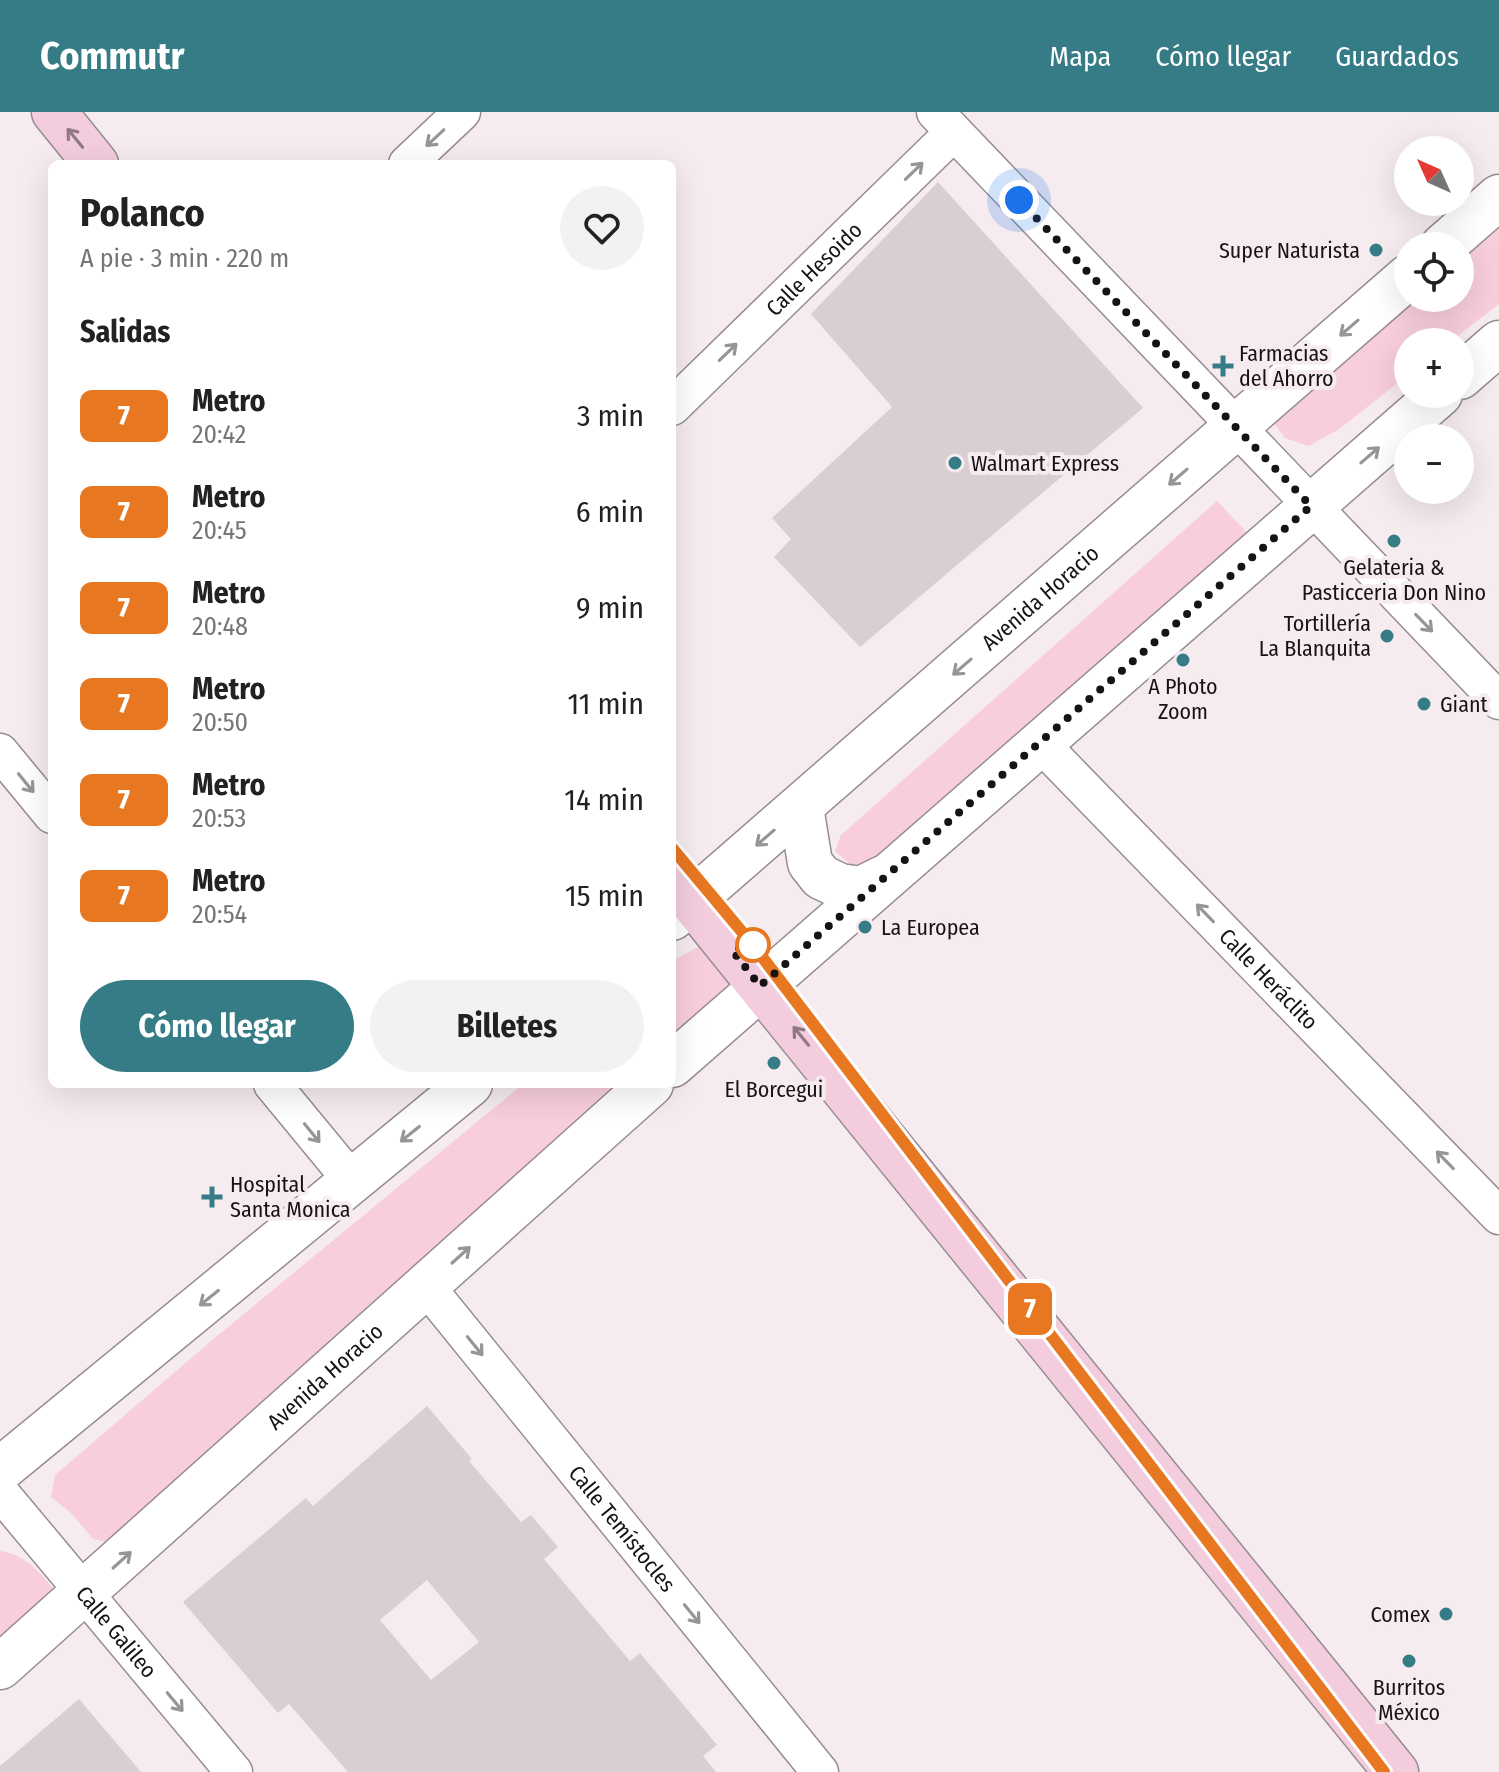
<!DOCTYPE html>
<html lang="es">
<meta charset="utf-8">
<style>
:root{--surface:#fff;--page:#f2f2f2;--text:#222;--muted:#767676;--accent:#357c86}
body{margin:0;font-family:"Fira Sans Condensed",sans-serif;background:var(--page);color:var(--text);height:100vh;display:flex;flex-direction:column;font-size:30px;white-space:nowrap}
*{box-sizing:border-box;margin:0}
p{font-size:26px;color:var(--muted)}
.icon{flex:none;width:44px;height:44px;fill:none;stroke:currentColor;stroke-width:2;stroke-linecap:round;stroke-linejoin:round}
.map{position:relative;flex:1;overflow:hidden}
.side{position:absolute;left:48px;top:48px;width:628px;height:928px;display:flex;flex-direction:column;background:var(--surface);border-radius:12px;box-shadow:0 8px 32px #0002}
.side>*{flex:none}
.badge{padding:0 16px;border-radius:12px;font-size:28px;line-height:52px}
.needle{width:52px;rotate:315deg}
.controls{position:absolute;left:1394px;top:24px;display:grid;gap:16px}
.controls a{display:grid;place-items:center;width:80px;height:80px;border-radius:50%;background:var(--surface);box-shadow:0 8px 32px #0002;font-size:40px}
.you{position:absolute;width:40px;height:40px;margin:-20px;border:6px solid #fff;border-radius:50%;background:#1a73e8;box-shadow:0 0 0 12px #1a73e833}
.map>.badge{position:absolute;translate:-50% -50%;box-shadow:0 0 0 4px #fff}
h2{padding:0 32px;font-size:30px;line-height:72px}
.round{display:grid;place-items:center;flex:none;width:84px;height:84px;border-radius:42px;background:var(--page)}
.summary{display:flex;align-items:center;justify-content:space-between;height:136px;padding:0 32px}
h1{font-size:38px;font-weight:700;line-height:60px}
.cta{display:flex;gap:16px;margin-top:auto;padding:16px 32px}
.cta a{flex:1;height:92px;border-radius:48px;background:var(--accent);color:#fff;font-size:32px;font-weight:700;line-height:92px;text-align:center}
.cta a+a{background:var(--page);color:var(--text)}
ul{padding:0;list-style:none}
li{display:flex;align-items:center;gap:24px;height:96px;padding:0 32px}
li div{flex:1}
li b{display:block;font-size:30px}
li em{font-style:normal}
li .badge{min-width:88px;font-weight:700;text-align:center}
header{display:flex;align-items:center;gap:48px;box-sizing:border-box;height:112px;padding:0 40px;background:var(--accent);color:#fff}
header strong{font-size:38px}
nav{display:flex;gap:44px;margin-inline-start:auto;font-size:28px}
.map>svg:first-child{display:block}
</style>
<header>
<strong>Commutr</strong>
<nav><a>Mapa</a><a>Cómo llegar</a><a>Guardados</a></nav>
</header>
<div class="map">
<svg width="1499" height="1660" viewBox="0 0 1499 1660">
<rect width="100%" height="100%" fill="#f6ecef"/>
<path fill="#f8cedd" d="M1499,94V192L1450,230H1408V263L1338,318L1308,334L1285,326L1273,310L1408,186H1460V134Z
M1217,389L1256,430L897,733L864,751L852,754L835,739L841,723Z
M709,829L747,870L672,948V849Z
M523,972H645L115,1432L93,1427L72,1402L51,1385L55,1363L217,1224Z
M0,1439C29,1443 44,1465 61,1487L0,1557Z"/>
<path fill="#d9ced2" fill-rule="evenodd" d="M938,70L1143,296L860,535L774,445L791,427L772,406L892,295L811,202Z
M427,1294L472,1347L469,1349L521,1410L531,1403L558,1435L544,1447L630,1549L640,1541L717,1633L703,1644L716,1660H348L289,1592L278,1601L183,1490L306,1386L313,1394ZM427,1468L479,1530L431,1568L380,1508Z
M79,1587L141,1660H0V1654Z"/>
<g fill="none" stroke-linecap="round" stroke-linejoin="round">
<defs>
<g id="minor">
<path d="M935,0L1499,589"/>
<path d="M407,52L462,0"/>
<path id="s1" d="M672,295L954,20"/>
<path id="s2" d="M1039,630L1499,1104"/>
<path d="M0,640L52,703"/>
<path d="M272,972L352,1069"/>
<path id="s3" d="M426,1174L820,1660"/>
<path id="s4" d="M0,1380L234,1660"/>
</g>
<g id="tertiary">
<path d="M1443,134L1499,85"/>
<path d="M1460,265L1499,231"/>
<path d="M801,695L810,751L821,765L840,774L861,777L883,766"/>
<path id="s5" d="M672,806L1408,165"/>
<path d="M672,953L1440,282"/>
<path d="M0,1358L470,972"/>
<path id="s6" d="M0,1555L651,972"/>
</g>
<path id="secondary" d="M54,0L96,52
M672,765L1396,1660"/>
</defs>
<use href="#minor" stroke="#978d91" stroke-width="39"/>
<use href="#tertiary" stroke="#978d91" stroke-width="47"/>
<use href="#secondary" stroke="#978d91" stroke-width="47"/>
<use href="#minor" stroke="#fff" stroke-width="36"/>
<use href="#tertiary" stroke="#fff" stroke-width="44"/>
<use href="#secondary" stroke="#f3cdde" stroke-width="44"/>
</g>
<defs><path id="oneway-shaft" d="M-6 0H5M1.5-3L5.5 0L1.5 3" fill="none" stroke-width="1.6" stroke-linecap="round" stroke-linejoin="round" transform="scale(2)"/></defs>
<g stroke="#907984">
<use href="#oneway-shaft" transform="translate(75 26) rotate(-129)"/>
<use href="#oneway-shaft" transform="translate(801 924) rotate(-129)"/>
</g>
<g stroke="#979596">
<use href="#oneway-shaft" transform="translate(435 26) rotate(137)"/>
<use href="#oneway-shaft" transform="translate(914 59) rotate(-44)"/>
<use href="#oneway-shaft" transform="translate(1349 216) rotate(139)"/>
<use href="#oneway-shaft" transform="translate(728 240) rotate(-44)"/>
<use href="#oneway-shaft" transform="translate(1370 343) rotate(-41)"/>
<use href="#oneway-shaft" transform="translate(1178 365) rotate(139)"/>
<use href="#oneway-shaft" transform="translate(1424 511) rotate(46)"/>
<use href="#oneway-shaft" transform="translate(962 555) rotate(139)"/>
<use href="#oneway-shaft" transform="translate(26 671) rotate(51)"/>
<use href="#oneway-shaft" transform="translate(765 726) rotate(139)"/>
<use href="#oneway-shaft" transform="translate(1205 801) rotate(-134)"/>
<use href="#oneway-shaft" transform="translate(312 1021) rotate(51)"/>
<use href="#oneway-shaft" transform="translate(410 1022) rotate(141)"/>
<use href="#oneway-shaft" transform="translate(1445 1048) rotate(-134)"/>
<use href="#oneway-shaft" transform="translate(461 1143) rotate(-42)"/>
<use href="#oneway-shaft" transform="translate(209 1186) rotate(141)"/>
<use href="#oneway-shaft" transform="translate(475 1234) rotate(51)"/>
<use href="#oneway-shaft" transform="translate(122 1448) rotate(-42)"/>
<use href="#oneway-shaft" transform="translate(692 1502) rotate(51)"/>
<use href="#oneway-shaft" transform="translate(175 1590) rotate(50)"/>
</g>
<g fill="none" stroke-linecap="round" stroke-linejoin="round">
<defs>
<path id="line" d="M672,736L753,833L1384,1660"/>
</defs>
<use href="#line" stroke="#fff" stroke-width="18"/>
<use href="#line" stroke="#e87722" stroke-width="12"/>
<path stroke="#171315" stroke-width="8" stroke-dasharray="0 14.4" d="M753,833L732,838L760,874L1311,394L1019,88"/>
</g>
<g fill="#357c86" stroke="#f6ecef" stroke-width="3">
<circle cx="1376" cy="138" r="8"/>
<path d="M1219 242h8v8h8v8h-8v8h-8v-8h-8v-8h8z"/>
<circle cx="955" cy="351" r="8"/>
<circle cx="1394" cy="429" r="8"/>
<circle cx="1387" cy="524" r="8"/>
<circle cx="1183" cy="548" r="8"/>
<circle cx="1424" cy="592" r="8"/>
<circle cx="865" cy="815" r="8"/>
<circle cx="774" cy="951" r="8"/>
<path d="M208 1073h8v8h8v8h-8v8h-8v-8h-8v-8h8z"/>
<circle cx="1446" cy="1502" r="8"/>
<circle cx="1409" cy="1549" r="8"/>
</g>
<circle fill="#fff" stroke="#e87722" stroke-width="4" cx="753" cy="833" r="16"/>
<g text-anchor="middle" stroke-width="8" stroke-linejoin="round" paint-order="stroke">
<g font-size="22" fill="#171315" stroke="#f6ecef" text-anchor="start">
<text x="1360" y="146" text-anchor="end">Super Naturista</text>
<text x="1239" y="249">Farmacias<tspan x="1239" dy="25">del Ahorro</tspan></text>
<text x="971" y="359">Walmart Express</text>
<text x="1394" y="463" text-anchor="middle">Gelateria &amp;<tspan x="1394" dy="25">Pasticceria Don Nino</tspan></text>
<text x="1371" y="519" text-anchor="end">Tortillería<tspan x="1371" dy="25">La Blanquita</tspan></text>
<text x="1183" y="582" text-anchor="middle">A Photo<tspan x="1183" dy="25">Zoom</tspan></text>
<text x="1440" y="600">Giant</text>
<text x="881" y="823">La Europea</text>
<text x="774" y="985" text-anchor="middle">El Borcegui</text>
<text x="230" y="1080">Hospital<tspan x="230" dy="25">Santa Monica</tspan></text>
<text x="1430" y="1510" text-anchor="end">Comex</text>
<text x="1409" y="1583" text-anchor="middle">Burritos<tspan x="1409" dy="25">México</tspan></text>
</g>
<g font-size="22" fill="#171315" stroke="#f6ecef">
<text dy="8" stroke="none"><textPath href="#s1" startOffset="198">Calle Hesoido</textPath></text>
<text dy="8" stroke="none"><textPath href="#s5" startOffset="488">Avenida Horacio</textPath></text>
<text dy="8" stroke="none"><textPath href="#s2" startOffset="330">Calle Heráclito</textPath></text>
<text dy="8" stroke="none"><textPath href="#s6" startOffset="436">Avenida Horacio</textPath></text>
<text dy="8" stroke="none"><textPath href="#s3" startOffset="312">Calle Temístocles</textPath></text>
<text dy="8" stroke="none"><textPath href="#s4" startOffset="182">Calle Galileo</textPath></text>
</g>
</g>
</svg>
<div class="controls">
<a><svg class="needle" viewBox="-14 -14 28 28"><path d="M0-13l5 13h-10z" fill="#e53935"/><path d="M0 13l5-13h-10z" fill="#767676"/></svg></a>
<a><svg class="icon" aria-label="locate" viewBox="0 0 24 24"><circle cx="12" cy="12" r="6"/><path d="M12 2v4M12 18v4M2 12h4M18 12h4"/></svg></a>
<a>+</a>
<a>−</a>
</div>
<div class="you" style="left:1019px;top:88px"></div>
<b class="badge" style="left:1030px;top:1197px;background:#e87722;color:#fff">7</b>
<section class="side">
<div class="summary"><div><h1>Polanco</h1><p>A pie · 3 min · 220 m</p></div><a class="round"><svg class="icon" aria-label="heart" viewBox="0 0 24 24"><path d="M12 20l-8-8c-3-5 5-10 8-4 3-6 11-1 8 4z"/></svg></a></div>
<h2>Salidas</h2>
<ul>
<li><span class="badge" style="background:#e87722;color:#fff">7</span><div><b>Metro</b><p>20:42</p></div><em>3 min</em></li>
<li><span class="badge" style="background:#e87722;color:#fff">7</span><div><b>Metro</b><p>20:45</p></div><em>6 min</em></li>
<li><span class="badge" style="background:#e87722;color:#fff">7</span><div><b>Metro</b><p>20:48</p></div><em>9 min</em></li>
<li><span class="badge" style="background:#e87722;color:#fff">7</span><div><b>Metro</b><p>20:50</p></div><em>11 min</em></li>
<li><span class="badge" style="background:#e87722;color:#fff">7</span><div><b>Metro</b><p>20:53</p></div><em>14 min</em></li>
<li><span class="badge" style="background:#e87722;color:#fff">7</span><div><b>Metro</b><p>20:54</p></div><em>15 min</em></li>
</ul>
<div class="cta"><a>Cómo llegar</a><a>Billetes</a></div>
</section>
</div>
